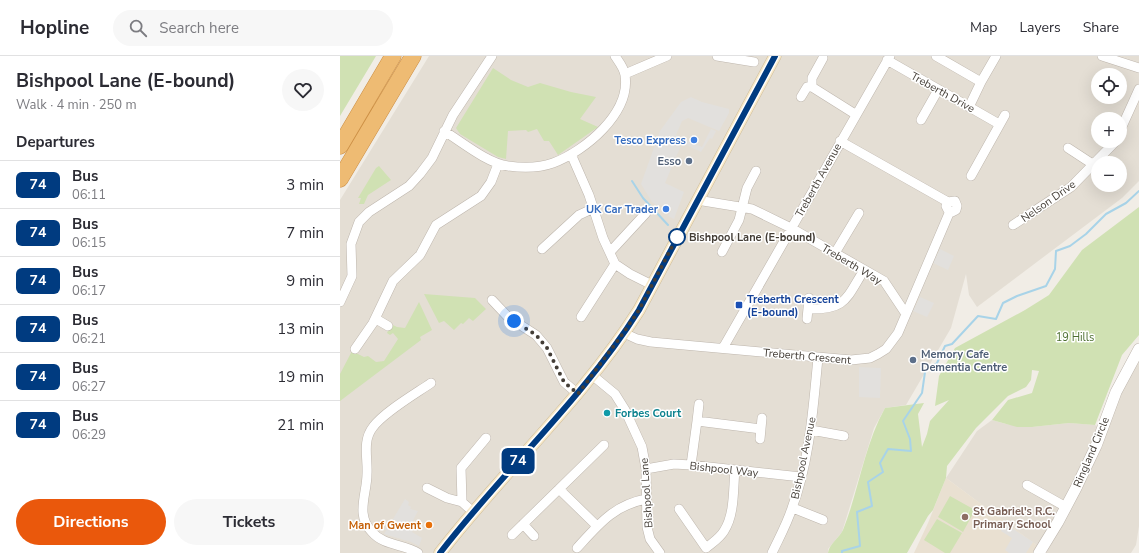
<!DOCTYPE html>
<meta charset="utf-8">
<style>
:root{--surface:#fff;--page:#f7f7f7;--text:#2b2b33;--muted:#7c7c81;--line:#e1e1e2;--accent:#ea580c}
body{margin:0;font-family:"Nunito Sans",sans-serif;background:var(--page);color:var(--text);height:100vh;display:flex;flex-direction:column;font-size:15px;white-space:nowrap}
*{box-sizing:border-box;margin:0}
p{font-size:13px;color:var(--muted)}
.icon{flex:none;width:22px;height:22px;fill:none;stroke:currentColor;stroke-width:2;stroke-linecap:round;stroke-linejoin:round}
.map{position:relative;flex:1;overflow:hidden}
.drawer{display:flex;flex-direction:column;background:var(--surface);width:340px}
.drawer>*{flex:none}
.badge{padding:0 8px;border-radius:6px;font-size:14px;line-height:26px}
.tools{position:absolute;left:751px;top:12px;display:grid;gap:8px}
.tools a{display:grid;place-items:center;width:36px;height:36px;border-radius:50%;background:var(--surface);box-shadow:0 4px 16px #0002;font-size:20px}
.you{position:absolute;width:20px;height:20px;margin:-10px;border:3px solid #fff;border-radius:50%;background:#1a73e8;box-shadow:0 0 0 6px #1a73e833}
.map>.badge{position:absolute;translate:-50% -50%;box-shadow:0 0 0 2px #fff}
h2{padding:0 16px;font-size:15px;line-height:36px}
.round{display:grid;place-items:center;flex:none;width:42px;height:42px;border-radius:21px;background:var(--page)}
.summary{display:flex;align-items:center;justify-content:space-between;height:68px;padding:0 16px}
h1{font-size:19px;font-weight:700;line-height:30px}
.button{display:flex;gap:8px;margin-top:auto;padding:8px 16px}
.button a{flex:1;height:46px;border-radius:24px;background:var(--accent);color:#fff;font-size:16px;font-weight:700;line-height:46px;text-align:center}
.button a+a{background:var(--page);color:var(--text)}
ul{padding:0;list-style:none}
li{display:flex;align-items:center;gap:12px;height:48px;padding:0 16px;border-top:1px solid var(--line)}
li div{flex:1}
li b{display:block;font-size:15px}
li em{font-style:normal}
li .badge{min-width:44px;font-weight:700;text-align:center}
header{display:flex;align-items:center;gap:24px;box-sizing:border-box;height:56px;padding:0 20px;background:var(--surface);border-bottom:1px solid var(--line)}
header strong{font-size:19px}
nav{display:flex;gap:22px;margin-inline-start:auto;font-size:14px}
.search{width:280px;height:36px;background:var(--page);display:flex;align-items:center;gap:10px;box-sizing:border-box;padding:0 14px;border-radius:22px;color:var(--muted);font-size:15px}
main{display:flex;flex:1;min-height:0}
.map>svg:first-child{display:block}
</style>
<header>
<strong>Hopline</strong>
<div class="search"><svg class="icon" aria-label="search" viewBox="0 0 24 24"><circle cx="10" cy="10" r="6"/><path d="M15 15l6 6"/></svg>Search here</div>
<nav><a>Map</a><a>Layers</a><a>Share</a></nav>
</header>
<main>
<section class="drawer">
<div class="summary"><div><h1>Bishpool Lane (E-bound)</h1><p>Walk · 4 min · 250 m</p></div><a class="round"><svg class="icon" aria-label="heart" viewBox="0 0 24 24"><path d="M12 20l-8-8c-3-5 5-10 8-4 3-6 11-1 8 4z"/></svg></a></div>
<h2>Departures</h2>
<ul>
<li><span class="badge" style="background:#003b80;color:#fff">74</span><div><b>Bus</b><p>06:11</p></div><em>3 min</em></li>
<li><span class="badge" style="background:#003b80;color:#fff">74</span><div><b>Bus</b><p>06:15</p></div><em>7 min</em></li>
<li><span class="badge" style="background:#003b80;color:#fff">74</span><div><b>Bus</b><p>06:17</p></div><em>9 min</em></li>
<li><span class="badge" style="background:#003b80;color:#fff">74</span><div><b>Bus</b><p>06:21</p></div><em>13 min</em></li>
<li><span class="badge" style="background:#003b80;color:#fff">74</span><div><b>Bus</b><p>06:27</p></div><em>19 min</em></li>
<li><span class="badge" style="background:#003b80;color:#fff">74</span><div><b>Bus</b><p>06:29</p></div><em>21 min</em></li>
</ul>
<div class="button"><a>Directions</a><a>Tickets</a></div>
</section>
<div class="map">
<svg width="799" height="497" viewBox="0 0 799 497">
<rect width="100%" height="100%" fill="#f1ede6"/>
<path fill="#e4ded4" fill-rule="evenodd" d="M89,0H799V125L782,142L637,251L629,239L626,218L611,272L566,349L545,352L534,372L502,476L488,493V497H0V144ZM758,19H780V41H758ZM758,63H780V85H758ZM758,107H780V129H758Z
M799,293V470L796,489L791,497H707L606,422L637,375L652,364L666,368L692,371L729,367L755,369L762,372Z"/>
<path fill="#e9e0d1" d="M606,422L702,493L699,497H574L588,467Z"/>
<path fill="#d0e1b3" d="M0,0H36L0,60Z
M153,12L171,24L188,31L200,27L231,36L256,41L240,63L258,71L218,99L209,85H204L197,73L188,76L186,74L168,75L166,103L158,101L120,78L116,72Z
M39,110L51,124L28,139L24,148H19L21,142H18L36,112Z
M799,151V279L782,299L755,369L729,367L692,371H677L652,364L668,344L692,337L699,315L692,314L691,324L686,331L668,340L636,372L607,410L606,422L593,454L588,460L567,497H488C489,488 499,482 503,474C519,434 524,390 545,352L584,347L578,358L582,391L587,378L590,365L609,344L595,350L599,320L615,292L685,254L709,239L742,194Z
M84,238L135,242L146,253L133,265L129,262L123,268L121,267L114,274L104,265L99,267Z
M79,246L92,274L80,281L81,284L0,345V318L12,295L24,301L28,300L36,306L44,305L58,283L53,277L50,279L47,277L51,268L57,271L65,272Z
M610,440L635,454L623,476L598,461Z
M597,463L622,477L610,497H605L584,484Z"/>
<path fill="#e2e0dd" d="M351,41L362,46L389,53V57L379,75L348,62L342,65L336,79L362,91L371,73L376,75L372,83L370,82L361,96L342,87L325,127L344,136L334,163L328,160L332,153L325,149L318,150L312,146L301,128L320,75L341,46Z
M600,193L614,200L608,214L593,207Z
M580,241L594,247L587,261L573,255Z
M519,311L541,312L540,342L519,341Z
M65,443L69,446L68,449L71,451L70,453L78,455L70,470L73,473L72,476L82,482L79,490L71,486L44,478Z
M666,468L693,486L686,497H669L665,494L672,482L661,475Z"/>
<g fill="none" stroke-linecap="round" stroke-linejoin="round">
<path stroke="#a8d3e8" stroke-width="2" d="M292,125L303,142L328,169
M502,497V495L520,490L517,456L532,450L528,426L543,416L540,407L548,393L571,395L570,383L563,365L582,337L585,316L597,307L605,290L612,288L638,260L656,263L663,247L677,240L706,230L715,213L716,195L730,190L746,178L766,158L786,147L799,135"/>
<defs>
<path id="minor" d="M377,0L414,6
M596,0L641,26
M762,0L799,12
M483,2L472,22V31L515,58
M547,4L659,68
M285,18L327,0
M461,41L467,31H472
M629,51L641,26L656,0
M581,64L598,34
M104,75C122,86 147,107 168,110C182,112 199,112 213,107C245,95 291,57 285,19C284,12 279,6 275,0
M780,75L799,33
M500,85L608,146L615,145L617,150L616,154L612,156L608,154L606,150L608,146
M728,92L754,109
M231,98L249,139L263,182L275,208L290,218L312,229
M631,120L665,59
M357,144L412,153L451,172L544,225L566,258
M673,169L731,131L776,85
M202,193L239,159L254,152
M270,196L306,157
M382,196L399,164L407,132L416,115
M495,197L519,157
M152,244L168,261L196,279L207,292L224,326L238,338
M0,246L12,220L11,188L19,166L29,156L69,130L80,118L92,102L113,59L152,0
M468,253C506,254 506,243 524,214
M241,261L275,208
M36,263L48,270
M467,263L469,242
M284,277L297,283L311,286L511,304L530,302L538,298L546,293L558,277L610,155
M383,292L550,0
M15,293L33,267L53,225L80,199L96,169L141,140L151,126L158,108
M252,319L275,338L285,354L302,391L306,413L307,471L310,483L320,497
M357,365L359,348
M471,374L504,380
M420,383L422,362
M351,409L357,365L421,373
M306,413L334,408L351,409L461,421
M687,429L726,451
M87,432L107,442L122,446
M219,433L257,470
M453,452L483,464
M339,453L366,492C372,487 380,482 384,475C395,458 393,433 395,414
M132,455L122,446L121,412L146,382
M183,468L194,480
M172,479L264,389
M237,492C258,469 274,449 306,443
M78,497C64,488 44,490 32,476C15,459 27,438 27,418C28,402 22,385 33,371C44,356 75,338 91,327
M432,497C439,482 447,468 452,452C470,404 473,352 478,302"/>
<path id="tertiary" d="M699,497L718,466L736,432L756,390L776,336L799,293"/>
<path id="secondary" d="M100,497C164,414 243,343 299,254L435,0"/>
<path id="motorway" d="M0,90L53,0
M0,123L73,0"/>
</defs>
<use href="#minor" stroke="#beb6ad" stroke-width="10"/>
<use href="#tertiary" stroke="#beb6ad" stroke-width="12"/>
<use href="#secondary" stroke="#ccbb9a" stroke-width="13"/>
<use href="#motorway" stroke="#cc8f45" stroke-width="17"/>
<use href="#minor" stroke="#fff" stroke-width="9"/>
<use href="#tertiary" stroke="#fff" stroke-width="11"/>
<use href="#secondary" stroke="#f8e9c8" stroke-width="12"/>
<use href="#motorway" stroke="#eebb73" stroke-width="16"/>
</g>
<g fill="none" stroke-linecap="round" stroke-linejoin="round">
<defs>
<path id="line" d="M100,497C164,414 243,343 299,254L435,0"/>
</defs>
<use href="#line" stroke="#fff" stroke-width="9"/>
<use href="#line" stroke="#003b80" stroke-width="6"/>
<path stroke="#433d36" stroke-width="4" stroke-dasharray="0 7.2" d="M174,265L196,279L207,292L224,326L238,338L284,276L299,254L337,181"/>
</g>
<g fill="#3f7fe0" stroke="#fff" stroke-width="1.5">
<circle cx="354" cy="84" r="4"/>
<circle cx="326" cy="153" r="4"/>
</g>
<g fill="#5c6f8a" stroke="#fff" stroke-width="1.5">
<circle cx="349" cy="105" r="4"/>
<circle cx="573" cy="304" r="4"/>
</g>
<circle fill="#fff" stroke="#003b80" stroke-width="2" cx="337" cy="181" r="8"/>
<rect fill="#1a4fb4" stroke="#fff" stroke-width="1.5" x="395" y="245" width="8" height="8" rx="2"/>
<circle fill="#0f9aa8" stroke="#fff" stroke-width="1.5" cx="267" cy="357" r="4"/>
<circle fill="#8d6e63" stroke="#fff" stroke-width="1.5" cx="625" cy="461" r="4"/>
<circle fill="#e8710a" stroke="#fff" stroke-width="1.5" cx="89" cy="469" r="4"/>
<g text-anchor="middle" stroke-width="3" stroke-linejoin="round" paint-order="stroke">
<g font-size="11" fill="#433d36" stroke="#fff">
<text transform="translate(603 36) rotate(29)" y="4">Treberth Drive</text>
<text transform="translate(478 124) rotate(-61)" y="4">Treberth Avenue</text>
<text transform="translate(708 145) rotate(-35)" y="4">Nelson Drive</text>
<text transform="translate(512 208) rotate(31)" y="4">Treberth Way</text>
<text transform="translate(467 300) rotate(5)" y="4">Treberth Crescent</text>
<text transform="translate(751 396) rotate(-67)" y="4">Ringland Circle</text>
<text transform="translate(463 402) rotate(-78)" y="4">Bishpool Avenue</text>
<text transform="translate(384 413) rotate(6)" y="4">Bishpool Way</text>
<text transform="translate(306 437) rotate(-94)" y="4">Bishpool Lane</text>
</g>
<g font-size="11" font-weight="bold" fill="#366cbe" stroke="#fff" text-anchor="end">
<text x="346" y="88">Tesco Express</text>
<text x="318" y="157">UK Car Trader</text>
</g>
<g font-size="11" font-weight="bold" fill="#4e5e75" stroke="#fff" text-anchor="end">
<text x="341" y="109">Esso</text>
<text x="581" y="302" text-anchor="start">Memory Cafe<tspan x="581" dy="13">Dementia Centre</tspan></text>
</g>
<g font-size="11" font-weight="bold" fill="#433d36" stroke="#fff" text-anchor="start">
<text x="349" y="185">Bishpool Lane (E-bound)</text>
</g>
<g font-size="11" font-weight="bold" fill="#164399" stroke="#fff" text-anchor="start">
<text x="407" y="247">Treberth Crescent<tspan x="407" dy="13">(E-bound)</tspan></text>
</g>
<g font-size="11" fill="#4c6e30" stroke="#fff">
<text x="735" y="285">19 Hills</text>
</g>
<g font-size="11" font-weight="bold" fill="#0d838f" stroke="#fff" text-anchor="start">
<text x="275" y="361">Forbes Court</text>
</g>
<g font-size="11" font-weight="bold" fill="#785e54" stroke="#fff" text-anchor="start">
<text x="633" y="459">St Gabriel's R.C.<tspan x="633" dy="13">Primary School</tspan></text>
</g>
<g font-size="11" font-weight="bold" fill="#c56008" stroke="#fff" text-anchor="end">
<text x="81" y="473">Man of Gwent</text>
</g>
</g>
</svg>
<div class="tools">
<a><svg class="icon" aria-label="locate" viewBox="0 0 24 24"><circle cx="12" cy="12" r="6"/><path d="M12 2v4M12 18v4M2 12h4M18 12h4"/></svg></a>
<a>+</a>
<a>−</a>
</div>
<div class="you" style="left:174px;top:265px"></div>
<b class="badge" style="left:178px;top:405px;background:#003b80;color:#fff">74</b>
</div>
</main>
